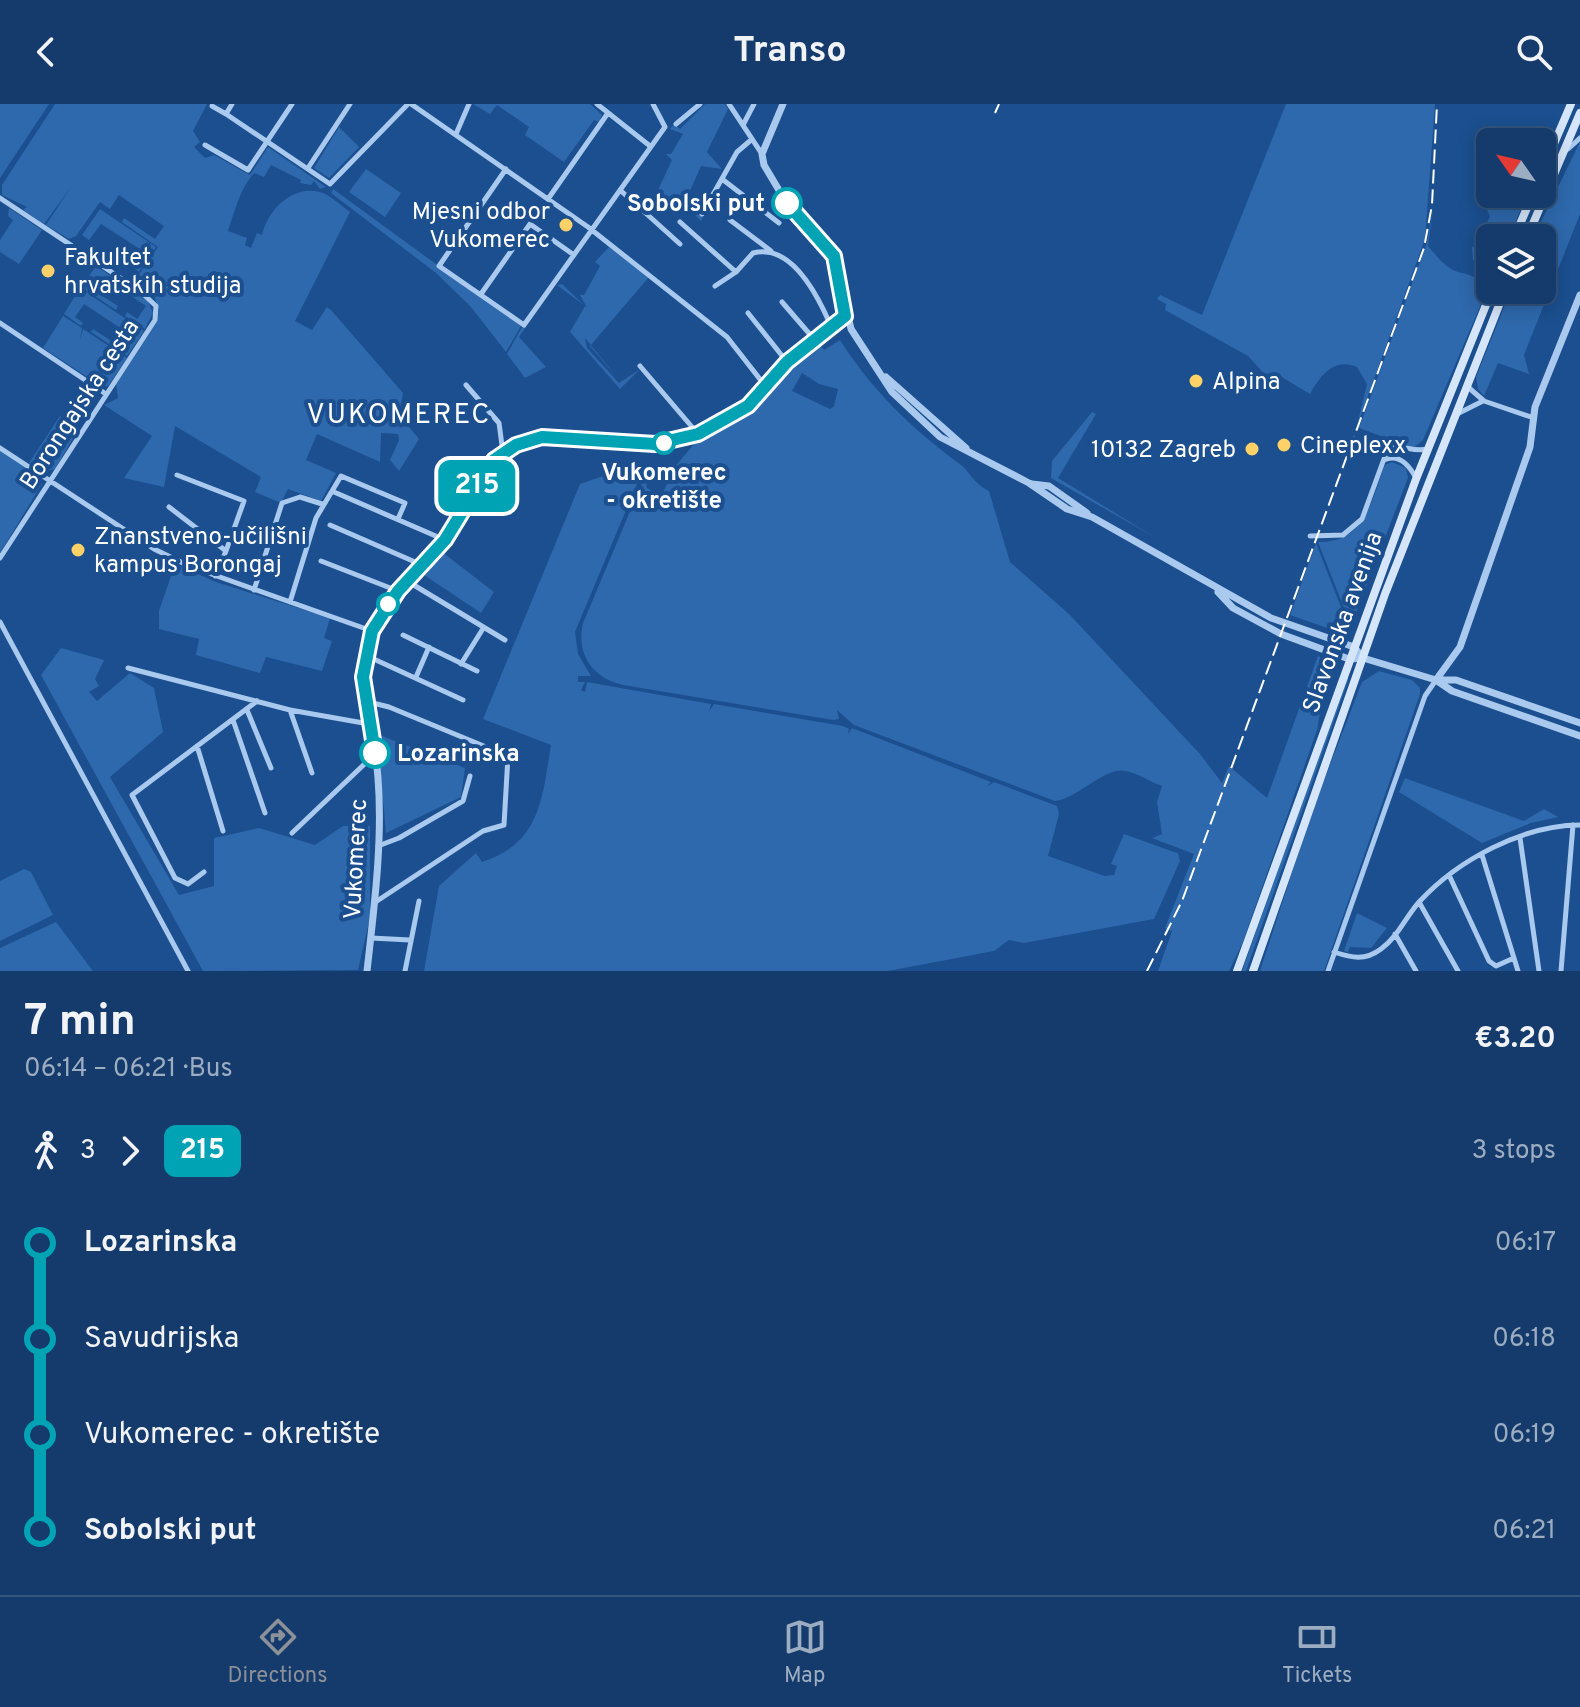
<!DOCTYPE html>
<meta charset="utf-8">
<style>
:root{--surface:#143b6b;--page:#1d4271;--text:#f1f3f6;--muted:#9dadc1;--line:#33557e;--accent:#8c9099}
body{margin:0;font-family:Overpass,sans-serif;background:var(--page);color:var(--text);height:100vh;display:flex;flex-direction:column;font-size:30px;white-space:nowrap}
*{box-sizing:border-box;margin:0}
p{font-size:26px;color:var(--muted)}
.icon{flex:none;width:44px;height:44px;fill:none;stroke:currentColor;stroke-width:2;stroke-linecap:round;stroke-linejoin:round}
.map{position:relative;height:867px;overflow:hidden}
.drawer{display:flex;flex-direction:column;background:var(--surface);flex:1}
.drawer>*{flex:none}
.badge{padding:0 16px;border-radius:12px;font-size:28px;line-height:52px}
.needle{width:52px;rotate:304deg}
.buttons{position:absolute;left:1476px;top:24px;display:grid;gap:16px}
.buttons a{display:grid;place-items:center;width:80px;height:80px;border-radius:12px;background:var(--surface);box-shadow:0 4px 20px #0003,0 0 0 2px var(--line);font-size:40px}
.map>.badge{position:absolute;translate:-50% -50%;box-shadow:0 0 0 4px #fff}
.legs{display:flex;align-items:center;gap:12px;height:88px;padding:0 24px;font-size:26px}
.legs p{margin-inline-start:auto}
.head{display:flex;align-items:center;justify-content:space-between;height:136px;padding:0 24px}
h1{font-size:44px;font-weight:700;line-height:60px}
ul{padding:0 24px;list-style:none}
li{display:flex;align-items:center;gap:28px;height:96px;font-size:30px}
li i{display:grid;place-items:center;width:12px;height:100%;margin:0 10px;background:currentColor}
li i::after{content:'';width:20px;height:20px;margin:-10px;border:6px solid;border-radius:50%;background:var(--surface)}
li p{margin-inline-start:auto}
li:first-child i{background:linear-gradient(#0000 50%,currentColor 0)}
li:last-child i{background:linear-gradient(currentColor 50%,#0000 0)}
header{display:flex;justify-content:space-between;align-items:center;height:104px;padding:0 24px;background:var(--surface);font-size:36px;font-weight:700}
.dock{display:flex;justify-content:space-around;align-items:center;height:112px;border-top:2px solid var(--line);background:var(--surface);font-size:22px;color:var(--muted)}
.dock a{display:grid;justify-items:center;gap:4px}
.dock .active{color:var(--accent)}
.map>svg:first-child{display:block}
</style>
<header><svg class="icon" aria-label="back" viewBox="0 0 24 24"><path d="M15 5l-7 7 7 7"/></svg>Transo<svg class="icon" aria-label="search" viewBox="0 0 24 24"><circle cx="10" cy="10" r="6"/><path d="M15 15l6 6"/></svg></header>
<div class="map">
<svg width="1580" height="867" viewBox="0 0 1580 867">
<rect width="100%" height="100%" fill="#1b4f8f"/>
<path fill="#2e69ad" fill-rule="evenodd" d="M0,0H49L0,74Z
M55,0H207L193,27L200,38L194,43L205,54L214,51L250,71L268,43L326,83L320,85L314,77L311,81L300,79L301,76L271,61L264,73L254,69C240,85 235,106 228,127L247,134L245,141L251,144L257,129L262,131C268,105 294,79 323,89C332,93 342,102 350,108L295,217L312,226L327,203L331,206L403,289L400,304L406,314L404,317L419,335L399,367L390,356L399,336L398,330L381,329L380,358L317,330L306,356L336,369L321,397L288,385L281,399L255,388L261,373L175,322L164,383L124,374L152,332L104,301L118,294L116,280L157,217L159,206L153,188L181,176L146,188L133,179L158,143L122,118L124,114L155,135L164,122L119,91L110,105L100,98L76,132L69,135L46,121L71,83L44,120L23,106L27,103L2,91V81Z
M473,0H590L602,11L599,18L594,16L564,58L525,31L529,23L497,1L490,10Z
M705,0H725L728,5L707,48L722,65L701,62L686,96L703,113L701,117L679,94L673,100L658,86L672,56L666,50H671L683,30L670,25L674,20L680,25Z
M1286,0H1435L1425,135L1357,322L1367,280L1357,263C1334,253 1320,272 1310,290L1275,269L1268,274L1248,252L1165,206L1166,200L1157,195L1160,191L1202,211Z
M339,23L359,43L329,74L314,64Z
M1580,38V110L1524,251L1529,270L1498,259L1484,292L1478,285L1476,273L1511,186H1542V134H1533Z
M366,65L401,89L385,113L349,88Z
M333,85L521,222L506,248L471,203L436,169L331,89Z
M1508,90H1527L1509,134H1490L1488,177L1474,158L1479,156L1477,153L1473,157L1472,142L1476,145L1490,112L1487,106Z
M9,104L42,126L19,160L0,148V136L13,116L8,112Z
M100,105L156,143L139,168L126,159L128,156L138,162L146,149L101,120L89,136L82,131Z
M1433,105L1428,142C1436,151 1445,163 1455,167C1469,171 1484,172 1484,193L1423,336L1413,344L1359,324L1427,139Z
M609,143L649,173L590,242L620,277L585,234L587,244L619,279L640,265L620,285L570,228L585,202L557,181L562,180L587,204L580,191H584L600,162L595,158Z
M96,162L148,197L153,209L145,225L125,212L127,208L137,215L146,202L102,173L93,186L118,202L116,206L81,183Z
M80,184L144,227L127,252L91,228L93,225L119,242L128,229L84,200L75,213L83,219L81,222L64,210Z
M63,212L82,224L80,236L83,225L127,254L108,282H101L43,244Z
M522,223H526L519,233L546,263L525,274L507,250Z
M840,236C872,286 910,323 957,358C971,367 969,376 989,387L1010,458L1070,511L1200,650L1222,679L1229,662L1267,694L1318,552L1333,559V575L1322,598L1317,626L1243,838L1229,867H1158L1172,827L1165,824L1194,750L1152,734L1162,730L1157,698L1162,682C1150,678 1138,669 1125,667C1106,662 1077,695 1055,697L854,621L837,606L839,615L833,616L623,581C592,574 576,550 583,519L645,372L647,384L661,393L674,364L694,340L749,308L818,238L824,246ZM802,269L819,280L838,285L834,302L830,305L792,287Z
M1092,308L1096,310L1058,374L1156,434L1051,374L1052,357Z
M60,312L79,324L55,365L43,368L29,359Z
M0,347L38,372L42,380L0,449Z
M1392,358L1406,364L1408,374L1351,522L1318,438C1365,439 1371,397 1385,361Z
M635,361L642,368L575,528L578,550L591,572H578V578H585L581,586L585,588L587,578L711,600L709,608L714,600L843,622L849,625L848,630L852,624L991,678L986,683L994,678L1057,702L1059,710L1048,752L1105,772L1114,771L1117,762L1111,760L1124,730L1171,747L1178,749L1180,757L1154,815L1024,839L1009,836L994,847L888,867H424L439,782L476,749L482,758C541,739 542,694 551,641L483,615L580,380Z
M1316,439L1348,521L1342,529L1290,511Z
M442,448L494,488L481,509L424,471Z
M175,460L216,478L330,514L324,534L332,537L322,567L266,553L260,569L196,551L199,535L159,525V507Z
M61,544L104,556L95,575L99,582L89,588L97,597L130,569L154,584L163,628L110,673L179,791L214,782V734L259,724L315,741L343,722H370V814L358,866L203,867L41,571Z
M1379,567L1412,576L1420,584V590L1324,867H1260L1311,710L1362,578Z
M1346,573L1349,574L1246,867H1242Z
M377,630L465,664L461,693L386,729Z
M1405,674L1524,717L1544,705L1558,713L1531,719L1482,739L1399,688Z
M24,765L31,768L53,811L0,837V777Z
M1357,809L1387,824L1371,844L1350,843L1348,848L1344,847Z
M56,818L93,867H0V844Z"/>
<g fill="none" stroke-linecap="round" stroke-linejoin="round">
<path stroke="#a9c9ee" stroke-width="5" d="M232,0L226,10L330,80L408,0
M411,0L588,123L727,233L766,283
M597,0L650,42
M729,0L762,50
M212,2L226,10
M676,20L700,0
M743,21L754,0
M456,30L469,0
M205,41L248,66L292,0
M1568,45L1580,34
M308,64L350,0
M506,65L439,162L524,221L665,23L653,0
M722,75L779,119
M620,86L680,140
M0,94L140,187L156,202L155,216L0,454
M548,95L608,9
M702,110L737,48L751,36
M730,116L771,147
M680,118L736,168L753,149C791,139 817,190 830,220
M715,182L736,168
M481,190L530,120L574,151
M782,198L813,234
M748,209L787,258
M0,219L106,290
M640,262L698,330
M466,281L499,319L503,349
M1468,283L1484,297L1534,314
M1457,310L1483,297
M0,344L154,445L189,462L372,527
M1384,356C1399,349 1409,361 1416,374
M177,371L244,397L226,447
M334,388L445,436
M169,403L226,447L215,472
M330,421L422,461
M1310,432L1343,431L1362,415L1388,344C1399,339 1414,349 1427,345
M321,457L398,487
M407,477L505,536
M254,486L282,399L300,393L322,400
M290,498L316,414L341,372L405,399L398,415
M0,518L188,867
M403,531L477,567
M365,551L463,596
M461,560L484,523
M128,564L290,606L369,620
M416,573L429,543
M365,597L389,603L508,652L504,721L483,727L374,799
M247,606L271,664
M290,606L312,669
M233,616L265,709
M197,642L223,727
M292,729L375,650
M1520,734L1539,867
M378,742L399,734L463,697L470,672
M1482,751L1518,867
M204,768L188,780L175,774L132,691L257,597
M1449,771L1489,857L1496,862L1514,854
M1419,798L1458,867
M1395,830L1416,867
M371,834L410,836
M1334,848C1352,854 1365,857 1381,845C1398,833 1406,812 1420,797C1458,756 1523,721 1580,721
M405,867L419,797
M1328,867L1425,592L1436,576
M1561,867L1573,721"/>
<path stroke="#a9c9ee" stroke-width="7" d="M783,0L762,50L764,61L789,103L834,152L851,225L892,288L940,333L1029,379L1067,405L1092,413L1271,514L1354,543L1363,554
M886,273L966,344
M1032,380L1049,382L1087,409
M1218,488L1233,504L1281,530L1349,555L1363,554L1436,576L1452,587L1580,632
M1436,576L1460,543L1530,343L1535,303L1580,191
M1438,576H1456L1580,619
M367,867C374,804 383,737 378,674C375,625 352,579 370,531C386,488 427,462 451,426C472,396 482,358 516,341C569,316 639,356 695,331C713,323 733,314 748,301C780,274 804,228 845,212"/>
<path stroke="#d6e6fa" stroke-width="8" d="M1542,68L1571,0
M1514,134L1533,90
M1527,134L1580,9
M1237,867L1416,375L1492,186
M1253,867L1385,490L1505,186"/>
<path stroke="#fff" stroke-width="2" stroke-dasharray="14 6" stroke-linecap="butt" d="M995,9L999,0
M1147,867L1182,797L1424,144L1432,101L1437,0"/>
</g>
<g fill="none" stroke-linecap="round" stroke-linejoin="round">
<defs>
<path id="line-1" d="M375,649L363,573L372,527L398,487L445,436L494,356L516,341L542,333L655,340L698,330L748,302L787,258L845,212L834,152L787,99"/>
</defs>
<use href="#line-1" stroke="#fff" stroke-width="18"/>
<use href="#line-1" stroke="#00a3b4" stroke-width="12"/>
</g>
<g fill="#fff" stroke="#00a3b4" stroke-width="4">
<circle cx="787" cy="99" r="14"/>
<circle cx="664" cy="339" r="10"/>
<circle cx="388" cy="500" r="10"/>
<circle cx="375" cy="649" r="14"/>
</g>
<g fill="#ffd166" stroke="#1b4f8f" stroke-width="3">
<circle cx="566" cy="121" r="8"/>
<circle cx="48" cy="167" r="8"/>
<circle cx="1196" cy="277" r="8"/>
<circle cx="1284" cy="341" r="8"/>
<circle cx="1252" cy="345" r="8"/>
<circle cx="78" cy="446" r="8"/>
</g>
<g text-anchor="middle" stroke-width="8" stroke-linejoin="round" paint-order="stroke">
<g font-size="24" font-weight="bold" fill="#fff" stroke="#1b4f8f" text-anchor="end">
<text x="765" y="107">Sobolski put</text>
<text x="664" y="376" text-anchor="middle">Vukomerec<tspan x="664" dy="28">- okretište</tspan></text>
<text x="397" y="657" text-anchor="start">Lozarinska</text>
</g>
<g font-size="24" fill="#fff" stroke="#1b4f8f" text-anchor="start">
<text x="550" y="115" text-anchor="end">Mjesni odbor<tspan x="550" dy="28">Vukomerec</tspan></text>
<text x="64" y="161">Fakultet<tspan x="64" dy="28">hrvatskih studija</tspan></text>
<text x="1212" y="285">Alpina</text>
<text x="1300" y="349">Cineplexx</text>
<text x="1236" y="353" text-anchor="end">10132 Zagreb</text>
<text x="94" y="440">Znanstveno-učilišni<tspan x="94" dy="28">kampus Borongaj</tspan></text>
</g>
<g font-size="24" fill="#fff" stroke="#1b4f8f">
<text transform="translate(79 300) rotate(-57)" y="8">Borongajska cesta</text>
<text transform="translate(1342 518) rotate(-70)" y="8">Slavonska avenija</text>
<text transform="translate(355 755) rotate(-87)" y="8">Vukomerec</text>
</g>
<g font-size="28" letter-spacing="2" fill="#fff" stroke="#1b4f8f">
<text x="399" y="319">VUKOMEREC</text>
</g>
</g>
</svg>
<div class="buttons">
<a><svg class="needle" viewBox="-14 -14 28 28"><path d="M0-13l5 13h-10z" fill="#e53935"/><path d="M0 13l5-13h-10z" fill="#9dadc1"/></svg></a>
<a><svg class="icon" aria-label="layers" viewBox="0 0 24 24"><path d="M12 4l9 5-9 5-9-5zM3 14l9 5 9-5"/></svg></a>
</div>
<b class="badge" style="left:477px;top:382px;background:#00a3b4;color:#fff">215</b>
</div>
<section class="drawer">
<div class="head"><div><h1>7 min</h1><p>06:14 – 06:21 · Bus</p></div><b>€3.20</b></div>
<div class="legs"><svg class="icon" aria-label="walk" viewBox="0 0 24 24"><circle cx="13" cy="4" r="2"/><path d="M13 8l-2 6 4 7M11 14l-3 7M7 12l3-4h3l4 4"/></svg>3<svg class="icon" aria-label="forward" viewBox="0 0 24 24"><path d="M9 5l7 7-7 7"/></svg><b class="badge" style="background:#00a3b4;color:#fff">215</b><p>3 stops</p></div>
<ul>
<li><i style="color:#00a3b4"></i><b>Lozarinska</b><p>06:17</p></li>
<li><i style="color:#00a3b4"></i><span>Savudrijska</span><p>06:18</p></li>
<li><i style="color:#00a3b4"></i><span>Vukomerec - okretište</span><p>06:19</p></li>
<li><i style="color:#00a3b4"></i><b>Sobolski put</b><p>06:21</p></li>
</ul>
</section>
<nav class="dock">
<a class="active"><svg class="icon" aria-label="directions" viewBox="0 0 24 24"><path d="M12 3l9 9-9 9-9-9zM9 14v-3h6M13 9l2 2-2 2"/></svg>Directions</a>
<a><svg class="icon" aria-label="map" viewBox="0 0 24 24"><path d="M3 6l6-2 6 2 6-2v14l-6 2-6-2-6 2zM9 4v14M15 6v14"/></svg>Map</a>
<a><svg class="icon" aria-label="tickets" viewBox="0 0 24 24"><path d="M3 7h18v10H3zM15 7v10"/></svg>Tickets</a>
</nav>
